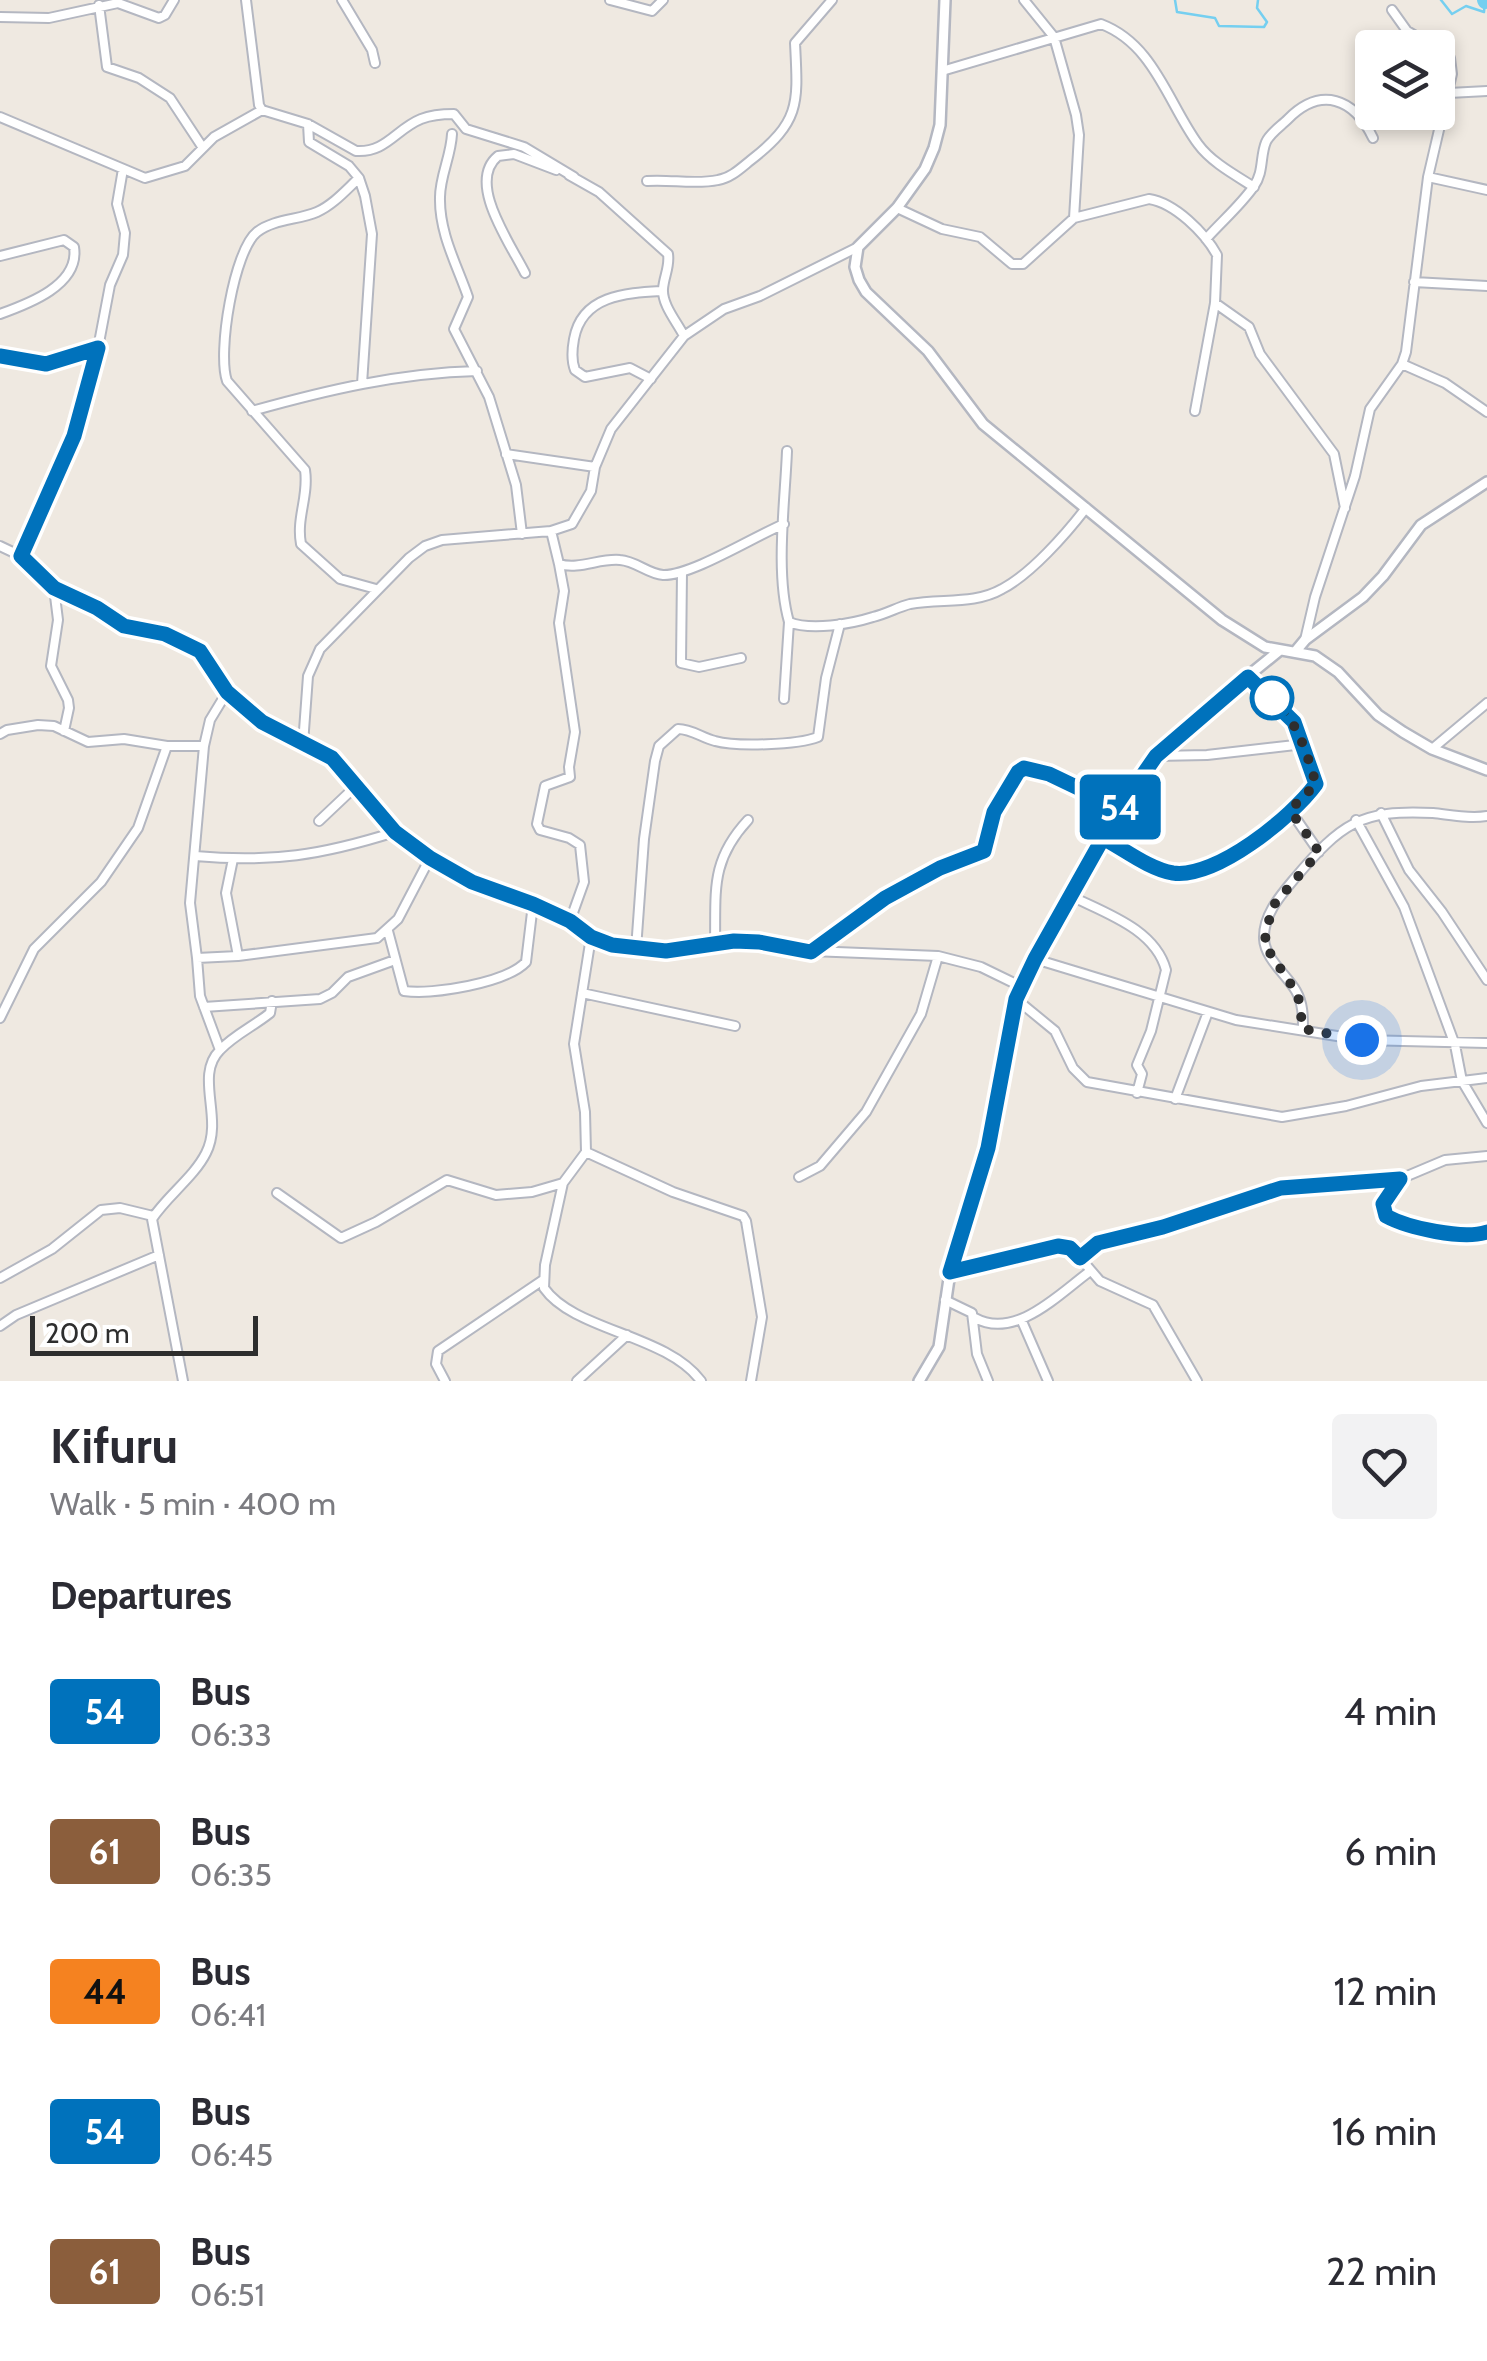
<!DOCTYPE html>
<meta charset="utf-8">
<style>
:root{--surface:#fff;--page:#f2f2f3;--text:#2b2b33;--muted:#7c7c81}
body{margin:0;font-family:Cabin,sans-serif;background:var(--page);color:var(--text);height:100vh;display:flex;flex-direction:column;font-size:38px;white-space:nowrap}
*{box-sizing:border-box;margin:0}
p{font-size:32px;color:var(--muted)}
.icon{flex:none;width:55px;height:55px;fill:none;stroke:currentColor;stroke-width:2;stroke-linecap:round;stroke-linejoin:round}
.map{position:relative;height:1381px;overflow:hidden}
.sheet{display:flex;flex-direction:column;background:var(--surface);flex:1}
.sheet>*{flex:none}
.badge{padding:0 20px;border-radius:8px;font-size:35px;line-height:65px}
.controls{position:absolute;left:1355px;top:30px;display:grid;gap:20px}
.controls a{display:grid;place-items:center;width:100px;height:100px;border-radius:10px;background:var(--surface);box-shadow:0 5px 15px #0003;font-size:50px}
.scale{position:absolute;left:30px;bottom:25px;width:228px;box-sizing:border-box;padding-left:10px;border:5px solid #2e2e2e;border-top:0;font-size:28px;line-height:35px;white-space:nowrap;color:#2e2e2e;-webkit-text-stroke:8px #fff;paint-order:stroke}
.you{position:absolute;width:50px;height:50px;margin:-25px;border:8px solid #fff;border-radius:50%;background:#1a73e8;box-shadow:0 0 0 15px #1a73e833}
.map>.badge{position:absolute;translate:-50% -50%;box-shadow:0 0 0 5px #fff}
h2{padding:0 50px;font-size:38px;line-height:90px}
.round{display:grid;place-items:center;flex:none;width:105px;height:105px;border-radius:10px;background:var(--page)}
.headline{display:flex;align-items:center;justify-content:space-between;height:170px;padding:0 50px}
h1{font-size:48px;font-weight:700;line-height:75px}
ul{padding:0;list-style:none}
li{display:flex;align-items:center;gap:30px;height:140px;padding:0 50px}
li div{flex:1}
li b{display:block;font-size:38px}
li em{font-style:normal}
li .badge{min-width:110px;font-weight:700;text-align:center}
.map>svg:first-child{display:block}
</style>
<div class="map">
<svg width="1487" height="1381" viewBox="0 0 1487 1381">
<rect width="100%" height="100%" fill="#efe9e1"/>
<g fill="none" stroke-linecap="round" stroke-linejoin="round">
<path stroke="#75cff0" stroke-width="2.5" d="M1175,0L1177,12L1215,18L1219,26L1264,27L1267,22L1257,8L1258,0
M1441,0L1452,14L1466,6L1484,12L1485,2"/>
<path stroke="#75cff0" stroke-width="14" d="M1484,0L1485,2"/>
<defs>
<path id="minor" d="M246,0L259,105L262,110L308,124L356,151C386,153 396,129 421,119C431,115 443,114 454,114L466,129L524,147L574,177
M342,0L372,50L375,63
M610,0L652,11L663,0
M1024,0L1054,37L1076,115L1079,135L1074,218
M99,5L107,67L139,78L170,98L203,148
M1392,10L1407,31L1436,48
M0,17L49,18L118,3L159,18L165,15L174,0
M942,71L1101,24C1154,44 1168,103 1198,144C1211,162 1235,175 1254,187
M1449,93L1487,91
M0,117L145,178L185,166L214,137L262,110
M308,124L309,142L349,166L359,178L365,196L372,234L362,384
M452,134C451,156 440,176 440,197C439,233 457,265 468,297L454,329L489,397L516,485L522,534
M569,175L599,192L668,254C670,267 664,276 663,289C662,305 677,322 684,336
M1428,177L1487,190
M359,178C346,190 333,205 317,212C298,220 274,219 257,232C234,250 217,353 227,381L305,470C309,496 296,518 301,544L340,579L376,589
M647,181C670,179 695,185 718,180C731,178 741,168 751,160C801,121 798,103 795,43L832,0
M897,208L942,229L980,237L1012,264H1023L1074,218L1149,199C1175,203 1205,233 1217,255L1215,303L1195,411
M1206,239C1221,222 1241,205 1254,186C1264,172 1260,156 1266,142C1270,133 1281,126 1288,119C1321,86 1354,98 1373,138
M0,256L64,240L74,247C80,285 28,304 0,314
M525,273C510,243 466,182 498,156L514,154L556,170
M1414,282L1487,286
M1215,303L1249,327L1260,354L1334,454L1345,508
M0,356C40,368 58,360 97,348
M1402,364L1445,383L1487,412
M651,379L630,368L585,377L575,370C571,360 572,350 574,339C582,295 626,293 662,291
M252,411C327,390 399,373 477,371
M787,451C785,502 775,573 789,622C811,631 851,624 873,617C886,614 898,607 910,604C941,598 974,605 1002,589C1031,574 1066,534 1086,508
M506,454L595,467
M551,531L559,564C580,570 599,558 620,560C636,561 648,574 663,575C691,576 755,536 784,524
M0,546L21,556L54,588L97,608L124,626L165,634L199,651L227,692L282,735L332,758L395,832L430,858L472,883L502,891L570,921L591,937L636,949L666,951L734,941H759L811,951L938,956L981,967L1022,987
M21,556L73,436L98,348L110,285L123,255L125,233L117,204L123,169
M559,564L564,591L559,623L575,732L569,767L570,777L545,786L537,824L540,830L569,838L580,845L584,882L570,921
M682,572L681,663L699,667L741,658
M54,588L58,620L51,666L68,700L69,708L64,731
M1305,640L1315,597L1355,476L1370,409L1402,364L1406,352L1428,177L1452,74L1450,58L1438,48
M1248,677C1291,714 1300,729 1316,784L1292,808V813L1319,852
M227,692L210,720L204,746L190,903L197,958L238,956L377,938L398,919L430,858
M784,699L789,622
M0,734L7,730L38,725L54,726L88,742L124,739L167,746H204
M303,744L308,676L320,649L409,558L425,546L442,540L551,531L572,524L591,491L595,467L611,429L684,336L724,309L760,296L858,247
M1432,749L1487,703
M1156,756L1207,755L1304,744
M1381,813L1409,870L1442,912L1487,980
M1356,820L1404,907L1455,1045L1462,1081L1487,1123
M319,821L356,786
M1103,838C1124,850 1149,868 1172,872C1212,880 1265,833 1292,808
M195,856C272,863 322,855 395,832
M233,859L226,893L238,956
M1071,896C1105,913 1155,929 1166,970L1151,1031L1137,1065L1142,1074L1137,1093
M388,931L404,991C433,995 506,983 526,962L533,904
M591,937L574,1044L585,1112L586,1152L563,1183L545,1265L544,1288C574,1331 666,1334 701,1381
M715,943C716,891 710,861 748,820
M636,949L644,839L655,761L659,746L678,729C692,729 702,738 715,741C736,747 798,745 818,737L826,678L840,624
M811,951L885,898L940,868L984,851L994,813L1018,772L1024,768L1049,773L1120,807
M197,958L200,996L220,1050
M1035,959L1236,1020L1362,1040L1487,1043
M582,993L735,1026
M1016,999L1055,1031L1073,1068L1087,1082L1282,1117L1346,1106L1421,1086L1487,1078
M204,1007L320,999L332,993L348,977L395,960
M0,1018L34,949L101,882L138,828L167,746
M1303,1029C1303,1016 1303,1003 1296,991C1287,975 1265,959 1264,939C1263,915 1280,896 1295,878C1341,824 1360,809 1433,813C1451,815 1469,819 1487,816
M1175,1099L1208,1012
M586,1152L673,1192L743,1216L746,1221L762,1317L751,1381
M799,1177L820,1166L866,1112L921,1014L938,956
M1399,1180L1383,1204L1386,1216L1392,1219L1468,1235L1487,1232
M277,1193L341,1238L376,1222L447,1180L496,1195L532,1192L563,1183
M1080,1258L1098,1243L1163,1227L1281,1188L1400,1179L1445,1160L1487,1156
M950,1272L1058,1246L1075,1252L1100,1281L1153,1305L1197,1381
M0,1278L52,1249L101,1210L120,1208L153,1216
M945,1300L972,1313L977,1354L988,1381
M975,1318C1015,1340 1058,1295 1089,1272
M1021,1319L1048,1381
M0,1326L16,1315L159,1255
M183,1381L152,1219C167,1196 194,1177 206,1153C224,1118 194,1076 220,1050C234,1035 254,1026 270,1013L272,1001
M445,1381L436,1364L438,1351L543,1280
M577,1381L627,1335"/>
<path id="tertiary" d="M945,0L940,125L934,148L925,169L897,208L858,247L855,267L859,280L866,292L928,351L983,424L1222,620L1265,647L1315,656L1338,672L1378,715L1403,732L1432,749L1487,770
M1295,652L1305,640L1363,597L1383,576L1421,525L1487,482
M919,1381L939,1347L950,1272L988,1148L1008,1030L1016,999L1035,959L1120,807L1149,763L1184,728L1280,650"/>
</defs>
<use href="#minor" stroke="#b4b7c1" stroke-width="12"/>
<use href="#tertiary" stroke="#b4b7c1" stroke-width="14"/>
<use href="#minor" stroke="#fff" stroke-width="8"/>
<use href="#tertiary" stroke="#fff" stroke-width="9"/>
</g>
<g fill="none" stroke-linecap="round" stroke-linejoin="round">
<defs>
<path id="line" d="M0,356L46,364L98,348L74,436L21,556L54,588L97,608L124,626L165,634L200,651L227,692L262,722L332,758L395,832L430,858L472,882L533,904L570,921L591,937L612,945L666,951L734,941L759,942L811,952L885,898L940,868L984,851L994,812L1018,772L1024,768L1049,774L1120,808L1156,756L1248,677L1294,722L1316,784C1292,817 1216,879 1173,873C1149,869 1124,849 1103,838L1035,959L1016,999L988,1148L950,1272L1058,1246L1070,1248L1080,1258L1098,1243L1163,1227L1281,1188L1400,1179L1383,1204L1386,1216C1408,1228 1463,1240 1487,1232"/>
</defs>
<use href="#line" stroke="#fff" stroke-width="22"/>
<use href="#line" stroke="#0072bc" stroke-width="15"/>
<path stroke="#2e2e2e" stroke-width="10" stroke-dasharray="0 18" d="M1272,698C1298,722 1306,751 1316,784L1292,808V813L1319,852L1272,907L1264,944L1298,995L1303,1029L1362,1040"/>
</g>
<circle fill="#fff" stroke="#0072bc" stroke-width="5" cx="1272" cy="698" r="20"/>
</svg>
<div class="controls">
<a><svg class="icon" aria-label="layers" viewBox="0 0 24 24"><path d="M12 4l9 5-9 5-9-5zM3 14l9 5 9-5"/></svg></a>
</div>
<div class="scale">200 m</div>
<div class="you" style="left:1362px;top:1040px"></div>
<b class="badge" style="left:1120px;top:807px;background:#0072bc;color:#fff">54</b>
</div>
<section class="sheet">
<div class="headline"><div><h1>Kifuru</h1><p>Walk · 5 min · 400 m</p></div><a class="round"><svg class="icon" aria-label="heart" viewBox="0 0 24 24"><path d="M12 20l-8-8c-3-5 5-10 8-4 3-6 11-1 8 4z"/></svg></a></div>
<h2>Departures</h2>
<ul>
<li><span class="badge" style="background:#0072bc;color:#fff">54</span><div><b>Bus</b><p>06:33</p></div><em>4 min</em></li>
<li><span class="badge" style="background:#8b5e3c;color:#fff">61</span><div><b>Bus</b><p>06:35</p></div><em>6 min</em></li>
<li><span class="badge" style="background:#f58220;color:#111">44</span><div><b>Bus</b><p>06:41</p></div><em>12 min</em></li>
<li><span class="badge" style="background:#0072bc;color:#fff">54</span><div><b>Bus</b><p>06:45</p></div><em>16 min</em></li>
<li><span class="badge" style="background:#8b5e3c;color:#fff">61</span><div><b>Bus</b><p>06:51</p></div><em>22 min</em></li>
</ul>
</section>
